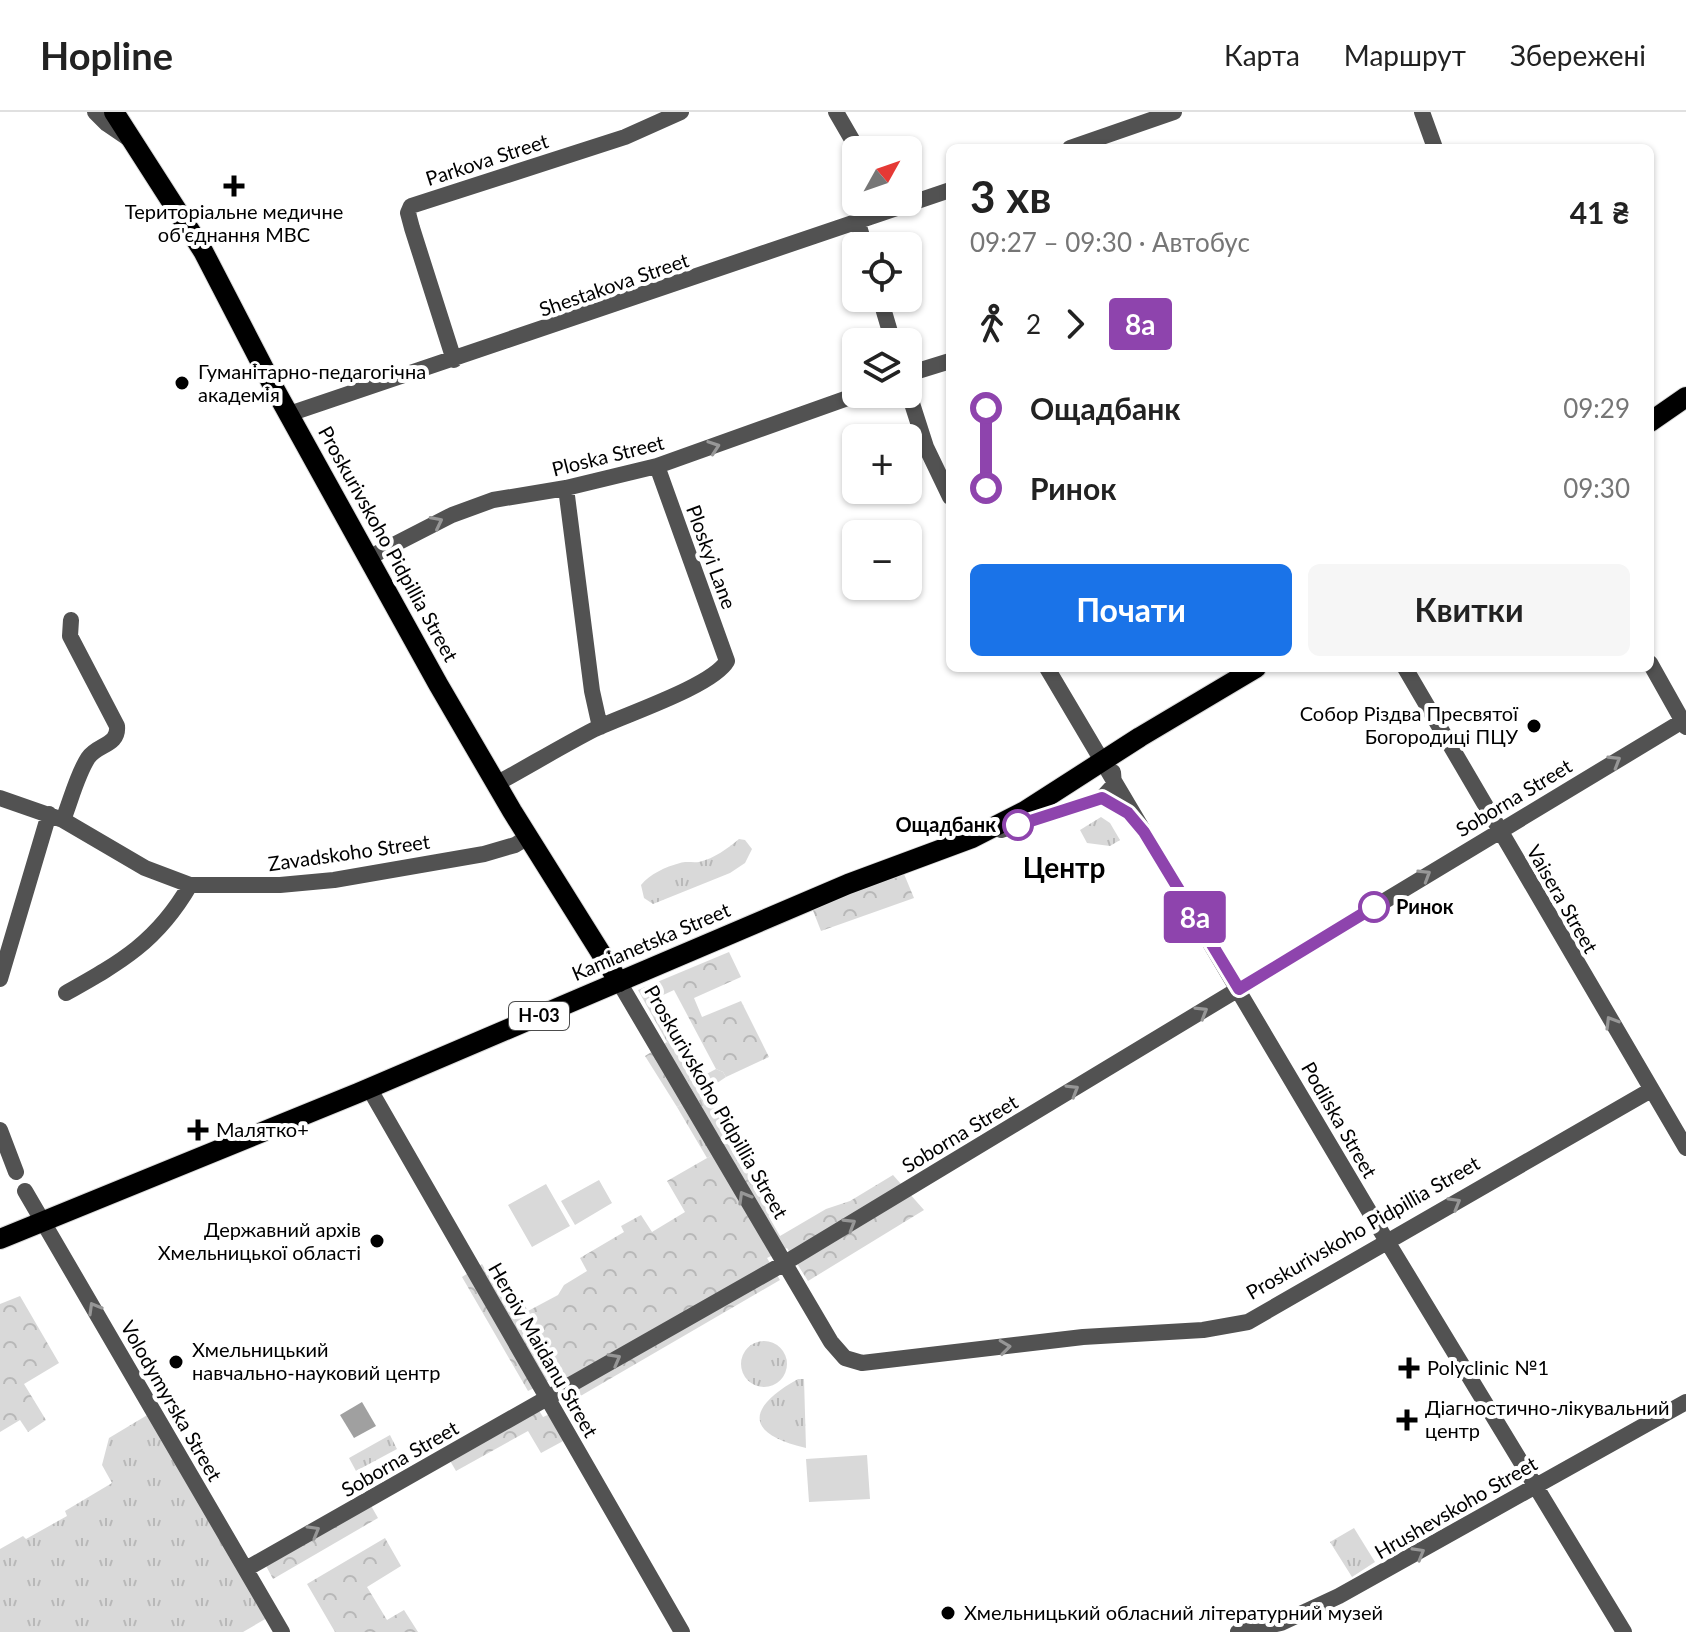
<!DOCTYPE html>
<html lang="uk">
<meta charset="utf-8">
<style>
:root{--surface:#fff;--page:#f6f6f6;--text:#222;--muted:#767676;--line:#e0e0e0;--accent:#1a73e8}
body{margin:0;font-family:Lato,sans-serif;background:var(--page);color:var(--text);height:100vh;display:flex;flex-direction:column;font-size:30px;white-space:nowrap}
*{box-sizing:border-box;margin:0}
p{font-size:26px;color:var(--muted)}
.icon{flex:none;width:44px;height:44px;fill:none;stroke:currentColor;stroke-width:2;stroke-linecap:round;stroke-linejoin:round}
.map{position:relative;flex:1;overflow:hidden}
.side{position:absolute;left:946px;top:32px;width:708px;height:528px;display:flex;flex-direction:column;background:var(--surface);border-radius:12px;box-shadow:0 2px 6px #0004}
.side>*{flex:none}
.badge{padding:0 16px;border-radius:6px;font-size:28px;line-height:52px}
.needle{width:52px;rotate:50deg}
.fabs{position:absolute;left:842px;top:24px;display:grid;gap:16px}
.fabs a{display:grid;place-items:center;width:80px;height:80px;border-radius:12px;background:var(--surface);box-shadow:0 2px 6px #0004;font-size:40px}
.map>.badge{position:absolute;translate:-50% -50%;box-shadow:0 0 0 4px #fff}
.legs{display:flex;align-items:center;gap:12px;height:88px;padding:0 24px;font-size:26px}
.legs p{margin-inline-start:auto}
.summary{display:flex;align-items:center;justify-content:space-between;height:136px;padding:0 24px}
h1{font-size:44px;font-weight:700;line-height:60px}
.button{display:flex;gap:16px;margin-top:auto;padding:16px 24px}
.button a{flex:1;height:92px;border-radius:12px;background:var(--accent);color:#fff;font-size:32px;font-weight:700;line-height:92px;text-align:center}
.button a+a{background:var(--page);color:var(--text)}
ul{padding:0 24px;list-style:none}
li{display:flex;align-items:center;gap:28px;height:80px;font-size:30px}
li i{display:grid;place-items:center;width:12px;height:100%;margin:0 10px;background:currentColor}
li i::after{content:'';width:20px;height:20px;margin:-10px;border:6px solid;border-radius:50%;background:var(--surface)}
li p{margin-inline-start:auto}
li:first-child i{background:linear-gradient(#0000 50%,currentColor 0)}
li:last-child i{background:linear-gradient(currentColor 50%,#0000 0)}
header{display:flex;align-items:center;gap:48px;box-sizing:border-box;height:112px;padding:0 40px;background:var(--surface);border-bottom:2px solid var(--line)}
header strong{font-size:38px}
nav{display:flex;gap:44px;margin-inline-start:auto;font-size:28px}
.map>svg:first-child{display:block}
</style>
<header>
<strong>Hopline</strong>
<nav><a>Карта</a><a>Маршрут</a><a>Збережені</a></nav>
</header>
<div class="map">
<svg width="1686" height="1520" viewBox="0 0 1686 1520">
<defs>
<pattern id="grass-tufts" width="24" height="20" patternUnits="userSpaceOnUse" patternTransform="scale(2)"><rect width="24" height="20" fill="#d9d9d9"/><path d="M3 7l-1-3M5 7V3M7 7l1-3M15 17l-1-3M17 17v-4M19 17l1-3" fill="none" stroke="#b8b8b8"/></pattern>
<pattern id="forest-crowns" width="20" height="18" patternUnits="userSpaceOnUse" patternTransform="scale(2)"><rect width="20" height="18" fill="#d9d9d9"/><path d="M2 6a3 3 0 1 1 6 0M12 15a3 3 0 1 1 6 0" fill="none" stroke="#b8b8b8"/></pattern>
</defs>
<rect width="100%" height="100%" fill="#fff"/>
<path fill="url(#grass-tufts)" d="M1101,705L1110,711L1120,728L1110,734L1087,731L1080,718Z
M739,727L745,728L752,737L745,751L730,761L653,792L644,786L641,773C650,762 665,755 680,751C686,749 693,751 699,750C715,746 727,737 739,727Z
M675,925L697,967L716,957L723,960L726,965L705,979L750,1053L774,1099L768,1104L728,1035L707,1046L677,995L688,990L667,931Z
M741 1252a23 23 0 1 1 46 0a23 23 0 1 1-46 0Z
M798,1267H804L806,1336C745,1322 746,1296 798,1267Z
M149,1302L267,1506L243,1520H0V1437L23,1424L26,1427L67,1404L65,1399L112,1371L102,1353L109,1326Z
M390,1323L397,1337L356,1359L349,1346Z
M1354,1416L1375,1450L1352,1465L1330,1430Z"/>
<path fill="url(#forest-crowns)" d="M904,762L914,786L821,819L812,796Z
M729,840L741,865L694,886L702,905L741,889L769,945L726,965L723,960L716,957L674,878L661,884L658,893L675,925L667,931L693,977L684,982L688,990L677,995L645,944L667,930L638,878Z
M728,1034L780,1124L826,1097L850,1089L893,1063L924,1098L808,1169L787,1136L767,1146L780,1168L565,1293L550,1268L528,1279L462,1165L482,1152L498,1179L511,1171L528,1199L558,1183L564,1173L587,1159L580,1146L624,1120L621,1114L641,1103L652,1120L685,1100L667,1069Z
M20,1184L59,1251L24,1272L46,1308L28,1320L20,1308L0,1320V1192Z
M538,1297L543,1305L550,1302L565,1328L541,1341L528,1319L456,1359L449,1347Z
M370,1392L378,1406L273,1467L265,1452Z
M385,1426L401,1454L367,1475L387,1508L404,1498L418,1520H335L307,1472Z"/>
<path fill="#d9d9d9" d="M599,1068L612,1091L575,1113L561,1089Z
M546,1072L570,1114L532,1135L508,1093Z
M867,1343L870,1387L809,1390L806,1347Z"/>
<path fill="#a0a0a0" d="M362,1290L376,1314L354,1326L340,1303Z"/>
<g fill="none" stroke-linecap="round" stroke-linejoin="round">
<defs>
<path id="major" d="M114,0L203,139L273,274L438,572L512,699L619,870
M1650,310L1686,285
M0,1127L358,981L848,772L972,726L1025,699L1140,625L1256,556"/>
</defs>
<use href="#major" stroke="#dbdbdb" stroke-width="22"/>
<path stroke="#525252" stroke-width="16" d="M95,0L107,12L129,27
M836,0L858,38
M1422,0L1435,36
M1070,36L1174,0
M858,111L865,134
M880,186L893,230
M454,248L412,116L408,101L411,94L625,25L681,0
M908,262L950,249
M908,279L926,335L950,385
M289,302L950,78
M566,376L592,579L600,615
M368,446L452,403L493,388L566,376L657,354L859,282
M1650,551L1686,615
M1047,556L1382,1121L1624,1520
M1405,556L1686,1036
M496,672C529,654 562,634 595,617C624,603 713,574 727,549L657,354
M0,686L63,708L145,756L190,773H280L334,768L484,742L515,733L528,725
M63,708C71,688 77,663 88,646C97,632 119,634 117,614L70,524L71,508
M1001,718L1102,686L1114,673L1113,660
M0,867L49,702
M619,870L831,1230L845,1246L862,1251L1083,1225L1203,1218L1248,1210L1651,978
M66,881C121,850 157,830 190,773
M369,976L682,1520
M0,1018L16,1060
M25,1079L282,1520
M246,1457L783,1152L1686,607
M1238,1520L1281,1511L1339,1484L1686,1290"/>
<use href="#major" stroke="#000" stroke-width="20"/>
</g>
<defs><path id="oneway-chevron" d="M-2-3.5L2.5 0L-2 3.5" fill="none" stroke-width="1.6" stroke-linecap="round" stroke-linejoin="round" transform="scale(2)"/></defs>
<g stroke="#979797">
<use href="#oneway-chevron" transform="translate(714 335) rotate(-19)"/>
<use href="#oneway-chevron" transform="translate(437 410) rotate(-27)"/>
<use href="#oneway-chevron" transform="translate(1615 649) rotate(-31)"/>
<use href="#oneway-chevron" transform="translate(1425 763) rotate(-32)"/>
<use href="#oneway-chevron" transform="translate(1202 900) rotate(-31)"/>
<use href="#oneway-chevron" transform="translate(1611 910) rotate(-121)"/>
<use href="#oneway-chevron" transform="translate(1073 978) rotate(-31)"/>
<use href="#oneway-chevron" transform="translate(744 1085) rotate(-120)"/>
<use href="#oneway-chevron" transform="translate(1455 1091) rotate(-30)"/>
<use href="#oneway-chevron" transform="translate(850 1112) rotate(-31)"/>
<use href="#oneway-chevron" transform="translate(94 1196) rotate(-120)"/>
<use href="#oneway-chevron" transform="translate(1005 1235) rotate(-7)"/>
<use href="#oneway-chevron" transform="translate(615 1247) rotate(-29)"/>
<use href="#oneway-chevron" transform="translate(314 1419) rotate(-30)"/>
<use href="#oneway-chevron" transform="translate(1419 1441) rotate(-30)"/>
</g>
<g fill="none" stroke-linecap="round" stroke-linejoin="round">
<defs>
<path id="line-1" d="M1018,713L1102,686L1128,701L1144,720L1239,877L1374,795"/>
</defs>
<use href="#line-1" stroke="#fff" stroke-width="18"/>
<use href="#line-1" stroke="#8e44ad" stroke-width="12"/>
</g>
<g fill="#000" stroke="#fff" stroke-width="3">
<path d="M230 62h8v8h8v8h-8v8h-8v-8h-8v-8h8z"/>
<circle cx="182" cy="271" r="8"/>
<circle cx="1534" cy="614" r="8"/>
<path d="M194 1006h8v8h8v8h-8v8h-8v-8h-8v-8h8z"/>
<circle cx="377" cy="1129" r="8"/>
<circle cx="176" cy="1250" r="8"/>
<path d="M1405 1244h8v8h8v8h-8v8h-8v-8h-8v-8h8z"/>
<path d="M1403 1296h8v8h8v8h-8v8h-8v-8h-8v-8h8z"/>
<circle cx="948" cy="1501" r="8"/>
</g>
<g fill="#fff" stroke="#8e44ad" stroke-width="4">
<circle cx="1018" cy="713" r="14"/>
<circle cx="1374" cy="795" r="14"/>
</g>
<g text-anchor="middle" stroke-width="8" stroke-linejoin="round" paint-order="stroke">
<rect fill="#fff" stroke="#4c4c4c" stroke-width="2" x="509" y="890" width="60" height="28" rx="6"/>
<g font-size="18" font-weight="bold" fill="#000">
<text x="539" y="910">Н-03</text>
</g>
<g font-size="20" fill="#000" stroke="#fff">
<text transform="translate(487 48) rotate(-18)" y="7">Parkova Street</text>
<text transform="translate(614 173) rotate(-19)" y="7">Shestakova Street</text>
<text transform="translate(608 344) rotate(-14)" y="7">Ploska Street</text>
<text transform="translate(388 432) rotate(61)" y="7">Proskurivskoho Pidpillia Street</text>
<text transform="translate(711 445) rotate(70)" y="7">Ploskyi Lane</text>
<text transform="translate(1514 686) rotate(-31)" y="7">Soborna Street</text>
<text transform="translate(349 741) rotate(-8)" y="7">Zavadskoho Street</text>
<text transform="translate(1562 787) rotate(60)" y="7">Vaisera Street</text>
<text transform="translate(651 830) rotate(-23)" y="7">Kamianetska Street</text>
<text transform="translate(716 990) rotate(60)" y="7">Proskurivskoho Pidpillia Street</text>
<text transform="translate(1339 1008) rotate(60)" y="7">Podilska Street</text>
<text transform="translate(960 1022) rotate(-31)" y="7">Soborna Street</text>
<text transform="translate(1363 1116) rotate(-30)" y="7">Proskurivskoho Pidpillia Street</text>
<text transform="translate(543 1238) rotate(60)" y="7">Heroiv Maidanu Street</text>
<text transform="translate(171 1289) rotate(60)" y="7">Volodymyrska Street</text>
<text transform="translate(400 1347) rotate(-30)" y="7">Soborna Street</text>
<text transform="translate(1456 1396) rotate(-30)" y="7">Hrushevskoho Street</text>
</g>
<g font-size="20" fill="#000" stroke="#fff" text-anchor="start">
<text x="234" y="107" text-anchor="middle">Територіальне медичне<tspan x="234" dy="23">об'єднання МВС</tspan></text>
<text x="198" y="267">Гуманітарно-педагогічна<tspan x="198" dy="23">академія</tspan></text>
<text x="1518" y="609" text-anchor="end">Собор Різдва Пресвятої<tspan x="1518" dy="23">Богородиці ПЦУ</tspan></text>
<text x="216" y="1025">Малятко+</text>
<text x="361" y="1125" text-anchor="end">Державний архів<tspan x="361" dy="23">Хмельницької області</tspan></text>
<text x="192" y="1245">Хмельницький<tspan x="192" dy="23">навчально-науковий центр</tspan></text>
<text x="1427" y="1263">Polyclinic №1</text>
<text x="1425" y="1303">Діагностично-лікувальний<tspan x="1425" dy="23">центр</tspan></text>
<text x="964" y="1508">Хмельницький обласний літературний музей</text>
</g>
<g font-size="20" font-weight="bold" fill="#000" stroke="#fff" text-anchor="end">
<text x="996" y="720">Ощадбанк</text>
<text x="1396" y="802" text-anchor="start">Ринок</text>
</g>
<g font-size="28" font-weight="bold" fill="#000" stroke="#fff">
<text x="1064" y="766">Центр</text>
</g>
</g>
</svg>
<div class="fabs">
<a><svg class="needle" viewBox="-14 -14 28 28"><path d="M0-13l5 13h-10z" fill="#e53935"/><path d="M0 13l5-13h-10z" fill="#767676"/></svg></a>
<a><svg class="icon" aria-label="locate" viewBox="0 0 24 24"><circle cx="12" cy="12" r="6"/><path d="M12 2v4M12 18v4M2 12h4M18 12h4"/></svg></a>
<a><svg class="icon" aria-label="layers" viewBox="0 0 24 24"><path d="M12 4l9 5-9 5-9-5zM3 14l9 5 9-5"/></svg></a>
<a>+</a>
<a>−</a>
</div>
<b class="badge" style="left:1195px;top:805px;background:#8e44ad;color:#fff">8а</b>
<section class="side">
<div class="summary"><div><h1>3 хв</h1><p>09:27 – 09:30 · Автобус</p></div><b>41 ₴</b></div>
<div class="legs"><svg class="icon" aria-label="walk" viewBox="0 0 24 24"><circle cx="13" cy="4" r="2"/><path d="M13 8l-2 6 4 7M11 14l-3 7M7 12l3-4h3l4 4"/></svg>2<svg class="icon" aria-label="forward" viewBox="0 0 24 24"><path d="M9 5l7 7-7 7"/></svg><b class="badge" style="background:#8e44ad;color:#fff">8а</b></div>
<ul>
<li><i style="color:#8e44ad"></i><b>Ощадбанк</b><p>09:29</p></li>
<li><i style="color:#8e44ad"></i><b>Ринок</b><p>09:30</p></li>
</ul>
<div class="button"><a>Почати</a><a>Квитки</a></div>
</section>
</div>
